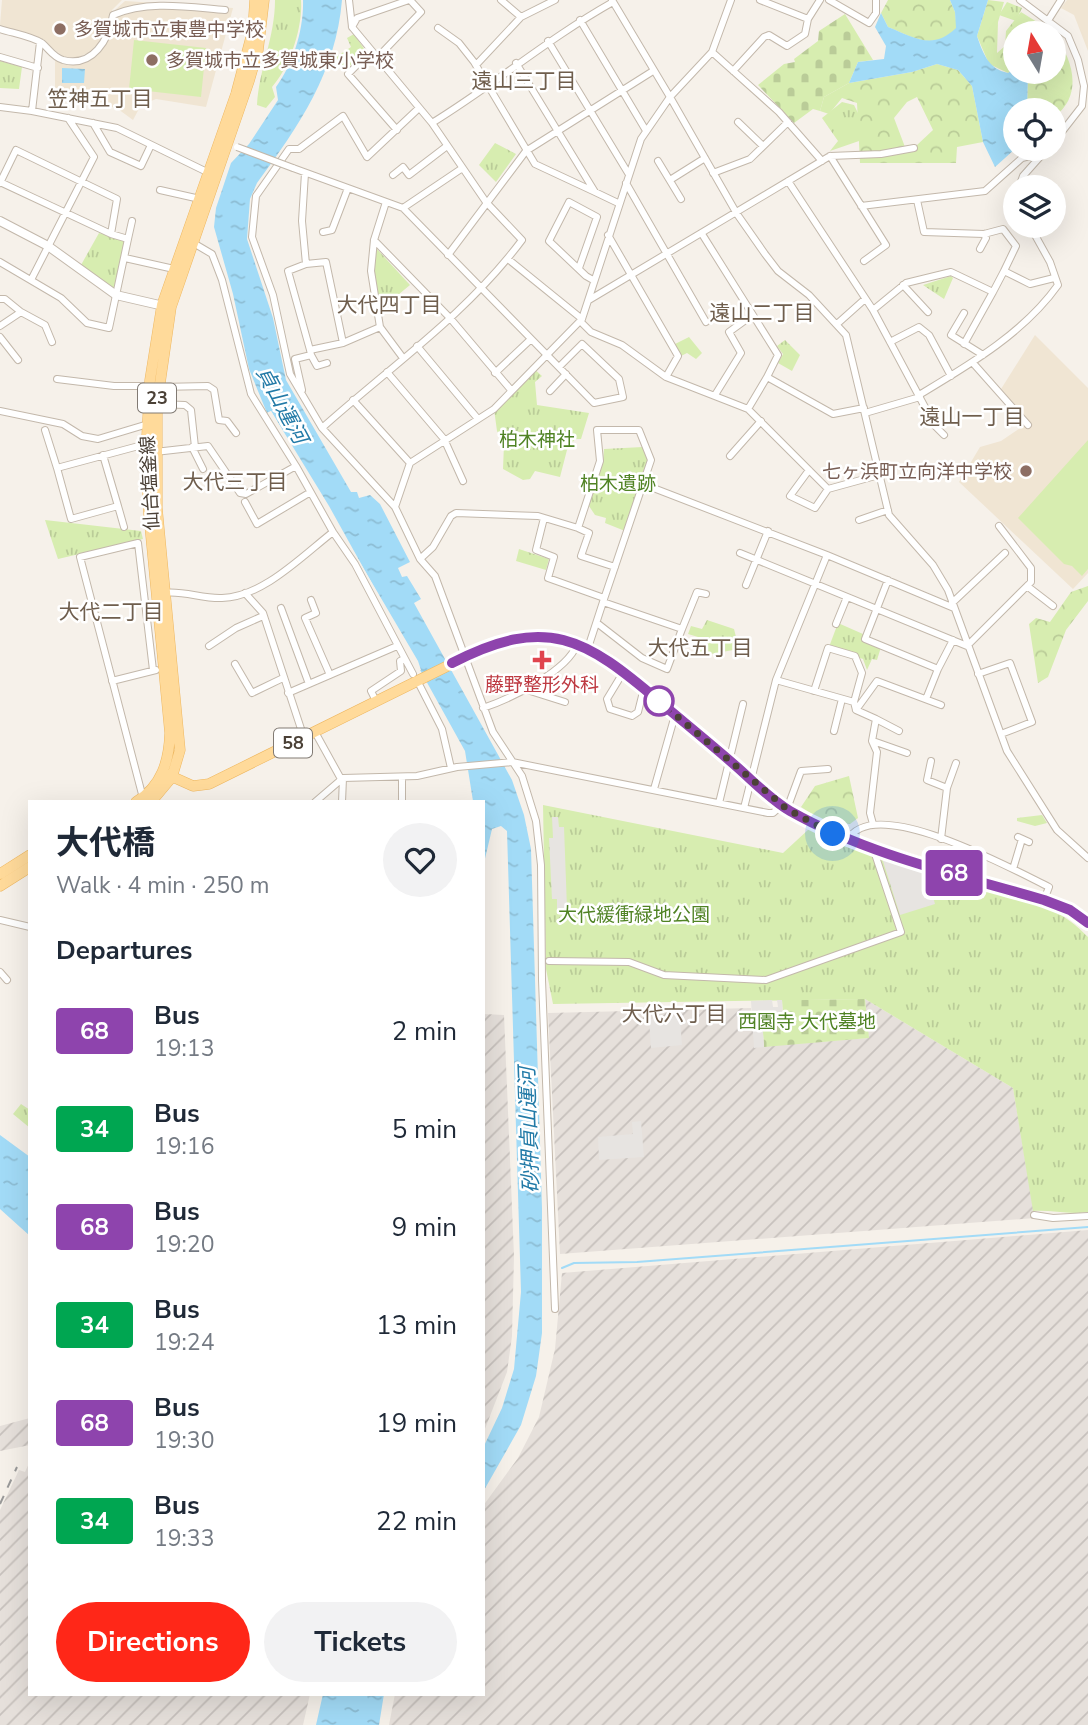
<!DOCTYPE html>
<meta charset="utf-8">
<style>
:root{--surface:#fff;--page:#f2f2f3;--text:#1f2937;--muted:#747a83;--accent:#ff2718}
body{margin:0;font-family:"Nunito Sans","Noto Sans JP",sans-serif;background:var(--page);color:var(--text);height:100vh;display:flex;flex-direction:column;font-size:26px;white-space:nowrap}
*{box-sizing:border-box;margin:0}
p{font-size:23px;color:var(--muted)}
.icon{flex:none;width:38px;height:38px;fill:none;stroke:currentColor;stroke-width:2;stroke-linecap:round;stroke-linejoin:round}
.map{position:relative;flex:1;overflow:hidden}
.sheet{position:absolute;left:28px;top:800px;width:457px;height:896px;display:flex;flex-direction:column;background:var(--surface);border-radius:0px;box-shadow:0 7px 28px #0002}
.sheet>*{flex:none}
.badge{padding:0 14px;border-radius:5px;font-size:24px;line-height:46px}
.needle{width:46px;rotate:349deg}
.buttons{position:absolute;left:1003px;top:21px;display:grid;gap:14px}
.buttons a{display:grid;place-items:center;width:63px;height:63px;border-radius:50%;background:var(--surface);box-shadow:0 7px 28px #0002;font-size:35px}
.you{position:absolute;width:35px;height:35px;margin:-18px;border:5px solid #fff;border-radius:50%;background:#1a73e8;box-shadow:0 0 0 10px #1a73e833}
.map>.badge{position:absolute;translate:-50% -50%;box-shadow:0 0 0 4px #fff}
h2{padding:0 28px;font-size:26px;line-height:63px}
.round{display:grid;place-items:center;flex:none;width:74px;height:74px;border-radius:37px;background:var(--page)}
.headline{display:flex;align-items:center;justify-content:space-between;height:119px;padding:0 28px}
h1{font-size:33px;font-weight:700;line-height:52px}
.action{display:flex;gap:14px;margin-top:auto;padding:14px 28px}
.action a{flex:1;height:80px;border-radius:42px;background:var(--accent);color:#fff;font-size:28px;font-weight:700;line-height:80px;text-align:center}
.action a+a{background:var(--page);color:var(--text)}
ul{padding:0;list-style:none}
li{display:flex;align-items:center;gap:21px;height:98px;padding:0 28px}
li div{flex:1}
li b{display:block;font-size:26px}
li em{font-style:normal}
li .badge{min-width:77px;font-weight:700;text-align:center}
.map>svg:first-child{display:block}
</style>
<div class="map">
<svg width="1088" height="1725" viewBox="0 0 1088 1725">
<defs>
<pattern id="industrial-furrows" width="10" height="10" patternUnits="userSpaceOnUse" patternTransform="scale(1.75)"><rect width="10" height="10" fill="#e6e0db"/><path d="M-1 1l2-2M0 10L10 0M9 11l2-2" fill="none" stroke="#c7c1bd"/></pattern>
<pattern id="forest-crowns" width="20" height="18" patternUnits="userSpaceOnUse" patternTransform="scale(1.75)"><rect width="20" height="18" fill="#d7edb0"/><path d="M2 6a3 3 0 1 1 6 0M12 15a3 3 0 1 1 6 0" fill="none" stroke="#bacc98"/></pattern>
<pattern id="cemetery-stones" width="16" height="16" patternUnits="userSpaceOnUse" patternTransform="scale(1.75)"><rect width="16" height="16" fill="#d7edb0"/><path d="M2 7V4a2 2 0 0 1 4 0v3zM10 15v-3a2 2 0 0 1 4 0v3z" fill="#bacc98"/></pattern>
<pattern id="park-tufts" width="24" height="20" patternUnits="userSpaceOnUse" patternTransform="scale(1.75)"><rect width="24" height="20" fill="#d7edb0"/><path d="M3 7l-1-3M5 7V3M7 7l1-3M15 17l-1-3M17 17v-4M19 17l1-3" fill="none" stroke="#bacc98"/></pattern>
<pattern id="water-ripples" width="26" height="14" patternUnits="userSpaceOnUse" patternTransform="scale(1.75)"><rect width="26" height="14" fill="#a2dbf7"/><path d="M2 4q2-2 4 0t4 0M15 11q2-2 4 0t4 0" fill="none" stroke="#8dbdd4"/></pattern>
</defs>
<rect width="100%" height="100%" fill="#f6f1ea"/>
<path fill="url(#industrial-furrows)" d="M865,999L1013,1088L1035,1218L560,1254L548,1013L751,1008L755,1047L868,1038Z
M483,1014L504,1015L514,1256L512,1336L507,1372L483,1434Z
M1088,1230V1725H389L395,1694H483V1506L518,1458L539,1417L555,1349L562,1273Z
M30,1418V1445L0,1451V1426Z
M30,1461V1694H310L303,1725H0V1510L19,1470L25,1472Z"/>
<path fill="#f0e5d3" d="M2,0H122L112,10L108,33L92,51L77,58L64,57L40,39L0,25Z
M1067,0H1088V51L1074,15L1061,8Z
M125,1L233,8L206,107L156,99L141,105L133,120L118,109L87,98L55,96V61L76,63L102,48L112,35L115,10Z
M1035,335L1088,388V573L1073,589L959,482L980,447L1001,441L1029,422L1001,389Z"/>
<path fill="#d7edb0" d="M134,40L206,48L201,97L129,89Z
M1088,440V569L1082,576L1072,566L1064,564L1018,518Z"/>
<path fill="url(#forest-crowns)" fill-rule="evenodd" d="M888,0H950L955,12L957,29C932,51 915,38 888,27L881,13Z
M988,0L1004,2L998,22L997,53L1005,46L1006,31L1021,12L1037,22L1030,24L1025,33H1015V68L1008,73L989,64L977,36Z
M1054,35C1074,60 1083,96 1054,117V110H1027L1028,72H1054Z
M937,64L958,70L972,86L983,142L957,147L956,163H860L857,103L842,98L829,114L820,111L824,97L849,83L912,72ZM917,97L933,130L917,145L905,147L894,118L907,102Z
M1088,586V601L1066,630L1048,677L1038,683L1029,624L1036,618L1050,622L1071,592Z
M849,776L858,818L850,824L821,820L801,807L815,786Z"/>
<path fill="url(#cemetery-stones)" d="M845,14L873,60L858,62L849,83L824,97L820,111L813,109L794,123L758,85L784,64L795,62L794,59L818,41L819,31Z
M865,999L869,1038L764,1047L762,1019L783,1018L782,1000Z"/>
<path fill="url(#park-tufts)" d="M275,0H301C303,27 290,67 272,87L275,97L266,108L257,105C259,69 275,37 275,0Z
M1007,2L1022,8L1016,21L999,15Z
M354,34L365,50L346,70L336,57L351,47L347,38Z
M0,61L22,67L19,89L0,88Z
M842,102L854,105L859,115V141L830,151L838,141L822,118Z
M495,143L516,154L496,182L479,165Z
M99,233L122,239L125,243L114,288L110,287L81,265Z
M376,248L410,285L381,309L372,260Z
M951,276L953,278L944,299L923,285Z
M689,337L702,353L696,359L687,353L681,356L675,344Z
M785,340L800,355L792,371L778,363L783,354L777,346Z
M532,367L542,376L535,382L537,405L589,413L581,439H575L567,450L560,477L535,471L530,479L523,480L503,469L504,444L497,431L494,409Z
M643,447L648,461L625,531L605,523L606,518L595,515L589,506L603,462L604,449Z
M45,520L141,531L143,539L58,559Z
M519,549L549,559L546,570L516,561Z
M707,620L734,629L739,649L705,655L694,653L698,637L688,634L691,626L702,629Z
M838,623L863,634L864,640L881,647L877,660L872,659L867,670L863,659L829,647Z
M543,805L783,853L809,829C838,847 857,849 889,859C925,870 961,884 997,894C1036,905 1058,906 1088,937V1212C1069,1215 1053,1210 1033,1211L1013,1088L865,999L553,1004L546,969Z
M1042,815L1047,823L1035,826L1017,821V818Z
M21,1104L30,1110V1128L13,1114Z"/>
<path fill="#e7e4e1" d="M552,817H558L559,827H564L567,908L557,909V899H552L549,838H553Z
M882,858L926,872L935,904L900,915Z
M772,1000L773,1007H778L777,1000H782L783,1018L762,1019L764,1047L754,1048L751,1001Z
M680,1017L682,1045L651,1048L649,1019Z
M641,1121L644,1157L599,1160L598,1137L633,1134L632,1122Z"/>
<path fill="url(#water-ripples)" d="M303,0H342C336,72 299,126 257,183L250,199L247,239L273,318L286,380L351,492H357L359,498L370,495L380,504L410,562L398,568L402,577L407,576L421,599L414,603L512,780L524,815L531,849L542,1208V1333L536,1376L521,1425L483,1492V1448L502,1408L514,1369L521,1292L507,831L501,826L492,829L483,867V802L473,801L465,751L329,506L271,411L267,413L249,369L233,294L214,227L216,208L231,163L249,144L278,100L276,87C293,64 304,29 303,0Z
M950,0H988L977,36C983,53 988,69 1008,73L1015,68V72H1028L1027,110H1015V149L995,167L983,142L972,86L958,70L937,64L912,72L849,83L858,62L884,59L886,46L875,27L881,13L888,27C914,37 932,51 956,28L955,12Z
M62,68L85,69L84,83H62Z
M0,1135L30,1157V1236L0,1209Z
M323,1694H384L379,1725H316Z"/>
<path fill="#f6f1ea" d="M271,411L418,661L421,670L415,671L326,508L267,413Z"/>
<g fill="none" stroke-linecap="round" stroke-linejoin="round">
<path stroke="#a2dbf7" stroke-width="2" d="M562,1268L574,1263L637,1262L1088,1227"/>
<defs>
<path id="minor" d="M349,0L352,27L357,18L409,0
M501,0L521,17
M760,0L808,19
M829,0L869,23L876,13V0
M1020,0L1068,36L1078,60L1084,86L1082,106L1054,142
M1049,19L1061,0
M580,20L645,129
M352,27L432,123
M438,28L459,43L474,62L535,164L595,192
M0,29C12,33 31,36 42,43C49,49 53,57 63,60C93,68 109,39 113,15C148,0 188,7 225,10
M548,41L628,173
M370,52L348,74L397,130
M712,52L731,0
M0,57L38,68
M376,59L421,12L410,0
M516,63L595,192L618,203
M476,65L521,17L555,0
M733,71L764,37L769,35L787,46L805,34L808,19L820,0
M0,107L32,111L40,42
M419,108L367,157L343,116L299,149H289L256,196L252,237L273,295L290,374L322,428L395,507L420,559L435,576L493,732L522,776L536,821L541,865L542,980L555,1309
M32,111L117,128L209,173
M738,122L763,146
M93,123L110,152L141,166L151,145
M830,156L881,154L914,148
M658,161L681,199
M822,161L779,112L712,52L670,97L737,214L765,254L778,271L809,295L846,335L889,515L933,565L948,590L1007,751L1057,830L1088,858
M293,168L403,208L594,403L623,397L619,379L582,344L559,367
M305,173L302,221L306,264L288,271L310,350L343,343L380,327
M713,173L750,159L788,122
M393,175L403,167L409,175L447,146
M670,180L705,158
M788,181L873,310L935,426L944,435
M0,182L111,234
M0,183L16,150L117,199L111,234L128,239L109,328L87,323L61,298L0,262
M626,183L706,322
M1019,187L1023,176L1047,149
M160,190L200,199
M917,200L924,232L984,234L1003,229L1016,246L1004,271
M386,202L374,240L371,271L380,327L403,358
M861,206L985,191L1022,158L1030,156L1036,161
M403,208L461,169
M323,232L332,230L348,188
M702,234L778,355L767,377
M608,235L678,356L666,377
M128,239L132,221
M374,240L450,318L511,390
M190,241L212,254L222,280L251,394L296,466L333,532L355,564L413,674
M980,249L986,238L984,234
M448,255L526,151L653,71
M125,258L174,269
M508,259L582,319
M306,264L326,262L343,343
M579,268L597,217L569,202L549,241L586,276L593,280
M32,278L94,157L68,118
M903,285L928,312
M0,299H5L21,312L0,326
M589,300L830,156L886,245L864,261
M873,310L906,283L951,272L993,292L1004,271L1030,284L1054,278
M21,312L45,325L52,342
M964,313L951,335L983,355
M580,321L591,332L622,345L666,377L748,409L828,489L879,475
M837,324L865,299
M0,337L18,360
M890,342L919,327L929,335L951,376
M964,344L993,292
M417,346L478,419
M311,355L317,366L327,363
M973,363L1028,425
M387,372L444,439L463,481
M495,373L530,340
M57,379L114,386H149
M159,387L208,386L214,390L219,420L227,421L236,433
M302,390L295,359L311,355L310,350
M550,391L566,374
M715,395L741,353L729,332L751,316
M919,395C969,365 1024,333 1058,285L1050,262L1030,226
M353,400L410,463
M157,404L185,405L191,410L195,447
M748,409L767,377L833,414L864,408
M0,411L63,424L82,436L98,439L148,424
M865,413L920,397
M322,428C390,367 467,314 522,240L486,202L432,123C494,85 549,38 613,2
M45,430L57,468
M192,447L203,469
M155,452L208,446L240,493L246,494L296,466
M103,455L118,506L71,519L57,468L146,444
M730,456L761,421
M809,470L790,496L815,508L828,489
M643,484L827,555L776,680L744,808
M245,502L257,524L309,493
M118,506L124,527
M395,507L410,463L494,409L582,319L641,139L670,97L612,0
M544,518L536,550L554,557L548,578L604,598
M859,520L888,510
M578,528L589,533L581,556L615,567
M740,553L967,646L1031,582V568L999,526
M827,555L954,608
M420,559L433,547L451,516L456,513L538,516L578,528L600,461L597,430H639L651,460L603,602
M888,580L865,639L938,669L926,699
M746,585L768,531
M1027,586L1053,606
M163,593C183,590 202,599 222,598C263,597 302,556 333,532
M245,593L263,613L304,738
M311,600L316,613L305,618L330,675
M952,603L1005,553
M281,608L309,684
M836,624L847,597
M682,629L697,592L706,594
M209,646L236,628L263,616
M588,648L603,602L682,629L667,669L642,658L597,623
M235,664L252,693L283,678
M938,669L953,640
M624,671L607,699L610,709L632,716L638,712L644,688
M978,674L1010,663L1032,722L1001,734
M776,680L854,702L856,710L876,719L872,741L877,752L870,813L873,824
M112,681L156,670
M420,686L442,729L451,768
M527,690L565,702
M814,691L828,648L855,656L862,673L854,702
M288,693L397,646
M376,701L371,691L401,671L400,661L404,659
M483,708C510,699 568,671 577,644
M856,710L877,681L941,705
M876,719L899,731
M834,731L842,699
M315,732L341,779
M873,741L907,753
M931,761L927,780L947,788
M654,789L675,715
M143,798L80,557L138,543L153,670
M315,802L343,778L417,776L457,767L512,762L768,813H773L782,805
M342,802L343,778
M402,802V777
M719,803L743,704
M787,809L801,771L828,769
M1018,837L1029,842
M941,839L947,788L956,763
M848,840C873,792 1014,870 1049,887L1044,900
M1013,869L1022,839
M0,920L30,927
M549,961L629,962L664,975L766,980L901,932L873,848
M0,972L7,980
M1034,1215L1053,1218L1088,1216"/>
<path id="tertiary" d="M0,221L48,246L116,295L168,307"/>
<path id="primary" d="M164,773L193,786L209,784L492,644C531,631 575,637 610,660L787,809L848,840L1044,900L1070,910L1088,923
M136,802C162,786 169,761 170,733L149,515L146,454L150,380L162,305L236,94L253,30L255,0
M151,802L172,777L180,750L157,508V404L171,307L249,81L258,50L264,0
M0,874L30,855
M0,886L30,867"/>
</defs>
<use href="#minor" stroke="#c3b8ab" stroke-width="8"/>
<use href="#tertiary" stroke="#c3b8ab" stroke-width="10"/>
<use href="#primary" stroke="#eeb760" stroke-width="11"/>
<use href="#minor" stroke="#fff" stroke-width="6"/>
<use href="#tertiary" stroke="#fff" stroke-width="8"/>
<use href="#primary" stroke="#ffda9a" stroke-width="10"/>
<path stroke="#999" stroke-width="2" stroke-dasharray="9 9" stroke-linecap="butt" d="M0,1504L17,1467"/>
<defs>
<path id="minor-bridge" d="M237,147L293,168"/>
</defs>
<use href="#minor-bridge" stroke="#c3b8ab" stroke-width="8" stroke-linecap="butt"/>
<use href="#minor-bridge" stroke="#fff" stroke-width="6"/>
</g>
<g fill="none" stroke-linecap="round" stroke-linejoin="round">
<defs>
<path id="line" d="M452,663C547,614 585,638 660,702C686,724 712,745 737,767C754,782 771,800 790,811C868,855 959,875 1044,900L1070,910L1088,923"/>
</defs>
<use href="#line" stroke="#fff" stroke-width="16"/>
<use href="#line" stroke="#8e44ad" stroke-width="10"/>
<path stroke="#4b4137" stroke-width="7" stroke-dasharray="0 12.6" d="M659,701L787,809L833,834"/>
</g>
<g fill="#8d6e63" stroke="#fff" stroke-width="2.5">
<circle cx="60" cy="29" r="7"/>
<circle cx="152" cy="60" r="7"/>
<circle cx="1026" cy="471" r="7"/>
</g>
<path fill="#e0444e" stroke="#fff" stroke-width="2.5" d="M538.5 649.5h7v7h7v7h-7v7h-7v-7h-7v-7h7z"/>
<circle fill="#fff" stroke="#8e44ad" stroke-width="3.5" cx="659" cy="701" r="14"/>
<g text-anchor="middle" stroke-width="5" stroke-linejoin="round" paint-order="stroke">
<g fill="#fff" stroke="#817a73" stroke-width="2">
<rect x="138" y="383.5" width="38" height="29" rx="5"/>
<rect x="274" y="728.5" width="38" height="29" rx="5"/>
</g>
<g font-size="18" font-weight="bold" fill="#4b4137">
<text x="157" y="404">23</text>
<text x="293" y="749">58</text>
</g>
<g font-size="19" fill="#785e54" stroke="#fff" text-anchor="start">
<text x="74" y="36">多賀城市立東豊中学校</text>
<text x="166" y="67">多賀城市立多賀城東小学校</text>
<text x="1012" y="478" text-anchor="end">七ヶ浜町立向洋中学校</text>
</g>
<g font-size="19" fill="#508324" stroke="#fff">
<text x="537" y="446">柏木神社</text>
<text x="618" y="490">柏木遺跡</text>
<text x="634" y="921">大代緩衝緑地公園</text>
<text x="807" y="1028">西園寺 大代墓地</text>
</g>
<g font-size="19" fill="#4b4137" stroke="#fff">
<text transform="translate(149 483) rotate(-93)" y="7">仙台塩釜線</text>
</g>
<g font-size="19" fill="#be3a42" stroke="#fff">
<text x="542" y="691">藤野整形外科</text>
</g>
<g font-size="21" fill="#6f5e4d" stroke="#fff">
<text x="524" y="88">遠山三丁目</text>
<text x="100" y="106">笠神五丁目</text>
<text x="389" y="312">大代四丁目</text>
<text x="762" y="320">遠山二丁目</text>
<text x="972" y="424">遠山一丁目</text>
<text x="235" y="489">大代三丁目</text>
<text x="111" y="619">大代二丁目</text>
<text x="700" y="655">大代五丁目</text>
<text x="674" y="1021">大代六丁目</text>
</g>
<g font-size="21" font-style="italic" fill="#227aa7" stroke="#fff">
<text transform="translate(282 405) rotate(62)" y="7">貞山運河</text>
<text transform="translate(529 1130) rotate(-92)" y="7">砂押貞山運河</text>
</g>
</g>
</svg>
<div class="buttons">
<a><svg class="needle" viewBox="-14 -14 28 28"><path d="M0-13l5 13h-10z" fill="#e53935"/><path d="M0 13l5-13h-10z" fill="#747a83"/></svg></a>
<a><svg class="icon" aria-label="locate" viewBox="0 0 24 24"><circle cx="12" cy="12" r="6"/><path d="M12 2v4M12 18v4M2 12h4M18 12h4"/></svg></a>
<a><svg class="icon" aria-label="layers" viewBox="0 0 24 24"><path d="M12 4l9 5-9 5-9-5zM3 14l9 5 9-5"/></svg></a>
</div>
<div class="you" style="left:833px;top:834px"></div>
<b class="badge" style="left:954px;top:873px;background:#8e44ad;color:#fff">68</b>
<section class="sheet">
<div class="headline"><div><h1>大代橋</h1><p>Walk · 4 min · 250 m</p></div><a class="round"><svg class="icon" aria-label="heart" viewBox="0 0 24 24"><path d="M12 20l-8-8c-3-5 5-10 8-4 3-6 11-1 8 4z"/></svg></a></div>
<h2>Departures</h2>
<ul>
<li><span class="badge" style="background:#8e44ad;color:#fff">68</span><div><b>Bus</b><p>19:13</p></div><em>2 min</em></li>
<li><span class="badge" style="background:#00a651;color:#fff">34</span><div><b>Bus</b><p>19:16</p></div><em>5 min</em></li>
<li><span class="badge" style="background:#8e44ad;color:#fff">68</span><div><b>Bus</b><p>19:20</p></div><em>9 min</em></li>
<li><span class="badge" style="background:#00a651;color:#fff">34</span><div><b>Bus</b><p>19:24</p></div><em>13 min</em></li>
<li><span class="badge" style="background:#8e44ad;color:#fff">68</span><div><b>Bus</b><p>19:30</p></div><em>19 min</em></li>
<li><span class="badge" style="background:#00a651;color:#fff">34</span><div><b>Bus</b><p>19:33</p></div><em>22 min</em></li>
</ul>
<div class="action"><a>Directions</a><a>Tickets</a></div>
</section>
</div>
